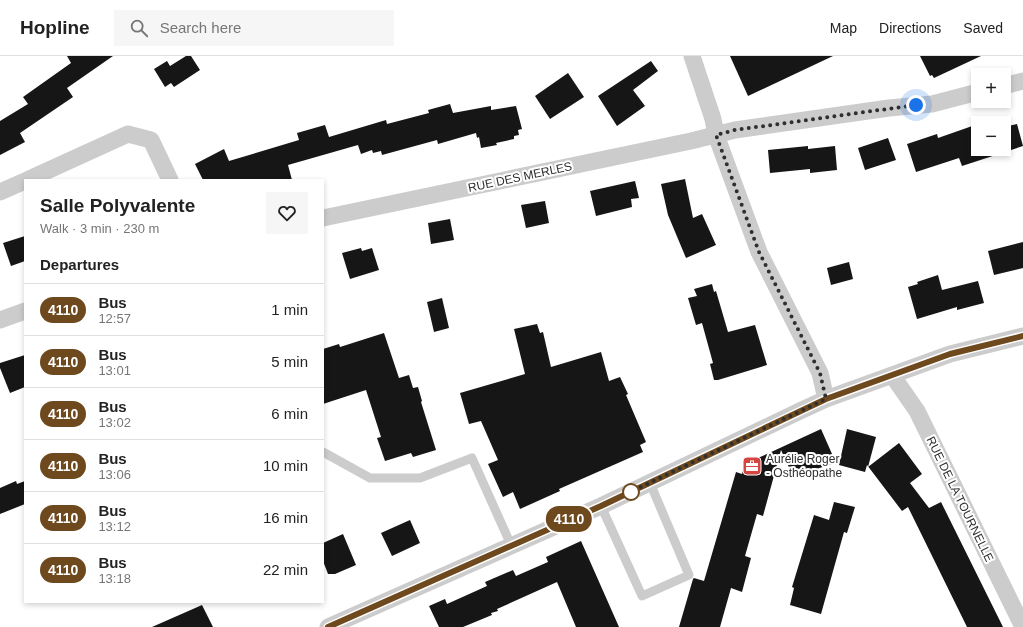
<!DOCTYPE html>
<meta charset="utf-8">
<style>
:root{--surface:#fff;--page:#f6f6f6;--text:#222;--muted:#767676;--line:#e0e0e0}
body{margin:0;font-family:Arial,sans-serif;background:var(--page);color:var(--text);height:100vh;display:flex;flex-direction:column;font-size:15px;white-space:nowrap}
*{box-sizing:border-box;margin:0}
p{font-size:13px;color:var(--muted)}
.icon{flex:none;width:22px;height:22px;fill:none;stroke:currentColor;stroke-width:2;stroke-linecap:round;stroke-linejoin:round}
.map{position:relative;flex:1;overflow:hidden}
.drawer{position:absolute;left:24px;top:123px;width:300px;height:424px;display:flex;flex-direction:column;background:var(--surface);border-radius:0px;box-shadow:0 2px 6px #0003}
.drawer>*{flex:none}
.badge{padding:0 8px;border-radius:13px;font-size:14px;line-height:26px}
.controls{position:absolute;left:971px;top:12px;display:grid;gap:8px}
.controls a{display:grid;place-items:center;width:40px;height:40px;border-radius:0px;background:var(--surface);box-shadow:0 2px 6px #0003;font-size:20px}
.you{position:absolute;width:20px;height:20px;margin:-10px;border:3px solid #fff;border-radius:50%;background:#1a73e8;box-shadow:0 0 0 6px #1a73e833}
.map>.badge{position:absolute;translate:-50% -50%;box-shadow:0 0 0 2px #fff}
h2{padding:0 16px;font-size:15px;line-height:36px}
.round{display:grid;place-items:center;flex:none;width:42px;height:42px;border-radius:0px;background:var(--page)}
.headline{display:flex;align-items:center;justify-content:space-between;height:68px;padding:0 16px}
h1{font-size:19px;font-weight:800;line-height:30px}
ul{padding:0;list-style:none}
li{display:flex;align-items:center;gap:12px;height:52px;padding:0 16px;border-top:1px solid var(--line)}
li div{flex:1}
li b{display:block;font-size:15px}
li em{font-style:normal}
li .badge{min-width:44px;font-weight:700;text-align:center}
header{display:flex;align-items:center;gap:24px;box-sizing:border-box;height:56px;padding:0 20px;background:var(--surface);border-bottom:1px solid var(--line)}
header strong{font-size:19px}
nav{display:flex;gap:22px;margin-inline-start:auto;font-size:14px}
.search{width:280px;height:36px;background:var(--page);display:flex;align-items:center;gap:10px;box-sizing:border-box;padding:0 14px;border-radius:0px;color:var(--muted);font-size:15px}
.map>svg:first-child{display:block}
</style>
<header>
<strong>Hopline</strong>
<div class="search"><svg class="icon" aria-label="search" viewBox="0 0 24 24"><circle cx="10" cy="10" r="6"/><path d="M15 15l6 6"/></svg>Search here</div>
<nav><a>Map</a><a>Directions</a><a>Saved</a></nav>
</header>
<div class="map">
<svg width="1023" height="571" viewBox="0 0 1023 571">
<rect width="100%" height="100%" fill="#fff"/>
<path fill="#161616" d="M67,0H113L67,32L73,41L20,77L25,86L0,99V65L28,48L23,41L71,7Z
M186,0H191L200,14L174,31L171,27L165,31L154,13L167,5L170,10Z
M730,0H833L748,40Z
M920,0H981L934,22L932,19L930,20Z
M651,5L658,15L633,34L645,50L617,70L598,40Z
M568,17L584,41L550,63L535,40Z
M450,48L453,57L491,50V54L516,50L522,73L518,74L519,79L514,80V83L496,87L497,89L481,92L479,81L477,82L476,77L438,88L437,84L382,99L381,95L373,97L372,94L361,98L358,89L288,109L292,124H203L195,108L224,93L229,105L299,84L297,77L325,69L329,81L386,64L387,68L429,57L428,54Z
M978,68V93H1004V71L1017,68L1023,90L962,110L959,102L916,116L907,88L937,78L938,82Z
M888,82L896,104L865,114L858,92Z
M808,90V93L835,90L837,114L810,117V113L770,117L768,94Z
M685,123L693,162L702,158L716,189L686,202L668,159L661,128Z
M635,125L639,142L631,143L632,151L596,160L590,135Z
M545,145L549,167L526,172L521,149Z
M450,163L454,184L431,188L428,167Z
M25,180V205L11,210L3,187Z
M1023,186V212L994,219L988,195Z
M361,192L362,195L372,192L379,214L350,223L342,197Z
M849,206L853,223L831,229L827,212Z
M938,219L942,234L978,225L984,247L957,254V251L917,263L908,231L918,228L917,226Z
M712,228L714,236L716,235L728,276L755,269L767,309L718,324H714L710,308L713,307L702,267L696,269L688,242L697,240L694,233Z
M442,242L449,272L434,276L427,246Z
M537,268L540,277L543,276L551,311L601,296L609,325L620,321L628,338L626,339L646,386L640,389L643,396L559,433L560,435L520,453L513,436L503,441L488,408L498,404L481,365L469,368L460,337L525,318L514,273Z
M384,277L399,322L409,319L413,332L418,331L422,345L421,346L436,394L413,401L411,397L385,405L377,382L381,381L366,334L323,348V293L339,288L340,291Z
M25,299V331L10,337L0,312V307Z
M821,373L836,407L793,420L781,394L763,460L757,458L745,500L751,502L742,536L731,532L720,571H679L693,523L694,522L704,525L736,416L742,418L745,408Z
M847,373L876,381L868,411L899,387L922,418L910,427L929,452L941,446L1003,571H967L908,451L902,455L867,409L865,416L839,409Z
M16,425L17,428L25,425V448L0,458V432Z
M834,446L855,451L847,477L844,476L821,558L790,549L794,532L792,531L814,459L829,464Z
M410,464L420,487L392,500L381,477Z
M343,478L356,509L335,518H328L323,505V487Z
M581,485L619,571H576L557,526L497,553L498,555L491,557L492,559L463,571H439L429,550L445,543L447,548L487,530L485,526L513,514L516,520L548,506L546,501Z
M202,549L213,571H152Z"/>
<g fill="none" stroke-linecap="round" stroke-linejoin="round">
<path stroke="#ccc" stroke-width="9" d="M323,396L370,422H420L472,402L511,489
M601,450L642,540L689,519L650,427"/>
<path stroke="#ccc" stroke-width="17" d="M692,0L713,63L716,79L759,196L820,317L826,343
M1004,30L1023,25
M27,124L128,78L151,84L170,124
M0,136L25,125
M323,162L691,85L735,74L889,52L932,48L978,36
M0,264L25,255
M892,319L917,355L1023,571
M328,571L601,450L802,354L826,343L950,298L1023,280"/>
</g>
<g fill="none" stroke-linecap="round" stroke-linejoin="round">
<defs>
<path id="line" d="M328,571L601,450L826,343L950,298L1023,280"/>
</defs>
<use href="#line" stroke="#fff" stroke-width="9"/>
<use href="#line" stroke="#6e491e" stroke-width="6"/>
<path stroke="#2f2f2f" stroke-width="4" stroke-dasharray="0 7.2" d="M631,436L626,438L826,343L820,317L759,196L716,79L735,74L916,49"/>
</g>
<defs>
<symbol id="office-square" viewBox="-11 -11 22 22"><rect x="-9" y="-9" width="18" height="18" rx="4" fill="#d54642" stroke="#fff"/><path d="M-6-3h4V-5.5h4V-3h4V5H-6ZM-1-4.5V-3h2v-1.5ZM-6 0V1H6V0Z" fill="#fff"/></symbol>
</defs>
<g fill-rule="evenodd">
<use href="#office-square" x="741" y="399" width="22" height="22"/>
</g>
<circle fill="#fff" stroke="#6e491e" stroke-width="2" cx="631" cy="436" r="8"/>
<g text-anchor="middle" stroke-width="4" stroke-linejoin="round" paint-order="stroke">
<g font-size="12" fill="#2f2f2f" stroke="#fff">
<text transform="translate(520 121) rotate(-12)" y="4">RUE DES MERLES</text>
<text transform="translate(960 443) rotate(64)" y="4">RUE DE LA TOURNELLE</text>
</g>
<g font-size="12" fill="#2f2f2f" stroke="#fff" text-anchor="start">
<text x="766" y="407">Aurélie Roger<tspan x="766" dy="14">- Osthéopathe</tspan></text>
</g>
</g>
</svg>
<div class="controls">
<a>+</a>
<a>−</a>
</div>
<div class="you" style="left:916px;top:49px"></div>
<b class="badge" style="left:569px;top:463px;background:#6e491e;color:#fff">4110</b>
<section class="drawer">
<div class="headline"><div><h1>Salle Polyvalente</h1><p>Walk · 3 min · 230 m</p></div><a class="round"><svg class="icon" aria-label="heart" viewBox="0 0 24 24"><path d="M12 20l-8-8c-3-5 5-10 8-4 3-6 11-1 8 4z"/></svg></a></div>
<h2>Departures</h2>
<ul>
<li><span class="badge" style="background:#6e491e;color:#fff">4110</span><div><b>Bus</b><p>12:57</p></div><em>1 min</em></li>
<li><span class="badge" style="background:#6e491e;color:#fff">4110</span><div><b>Bus</b><p>13:01</p></div><em>5 min</em></li>
<li><span class="badge" style="background:#6e491e;color:#fff">4110</span><div><b>Bus</b><p>13:02</p></div><em>6 min</em></li>
<li><span class="badge" style="background:#6e491e;color:#fff">4110</span><div><b>Bus</b><p>13:06</p></div><em>10 min</em></li>
<li><span class="badge" style="background:#6e491e;color:#fff">4110</span><div><b>Bus</b><p>13:12</p></div><em>16 min</em></li>
<li><span class="badge" style="background:#6e491e;color:#fff">4110</span><div><b>Bus</b><p>13:18</p></div><em>22 min</em></li>
</ul>
</section>
</div>
